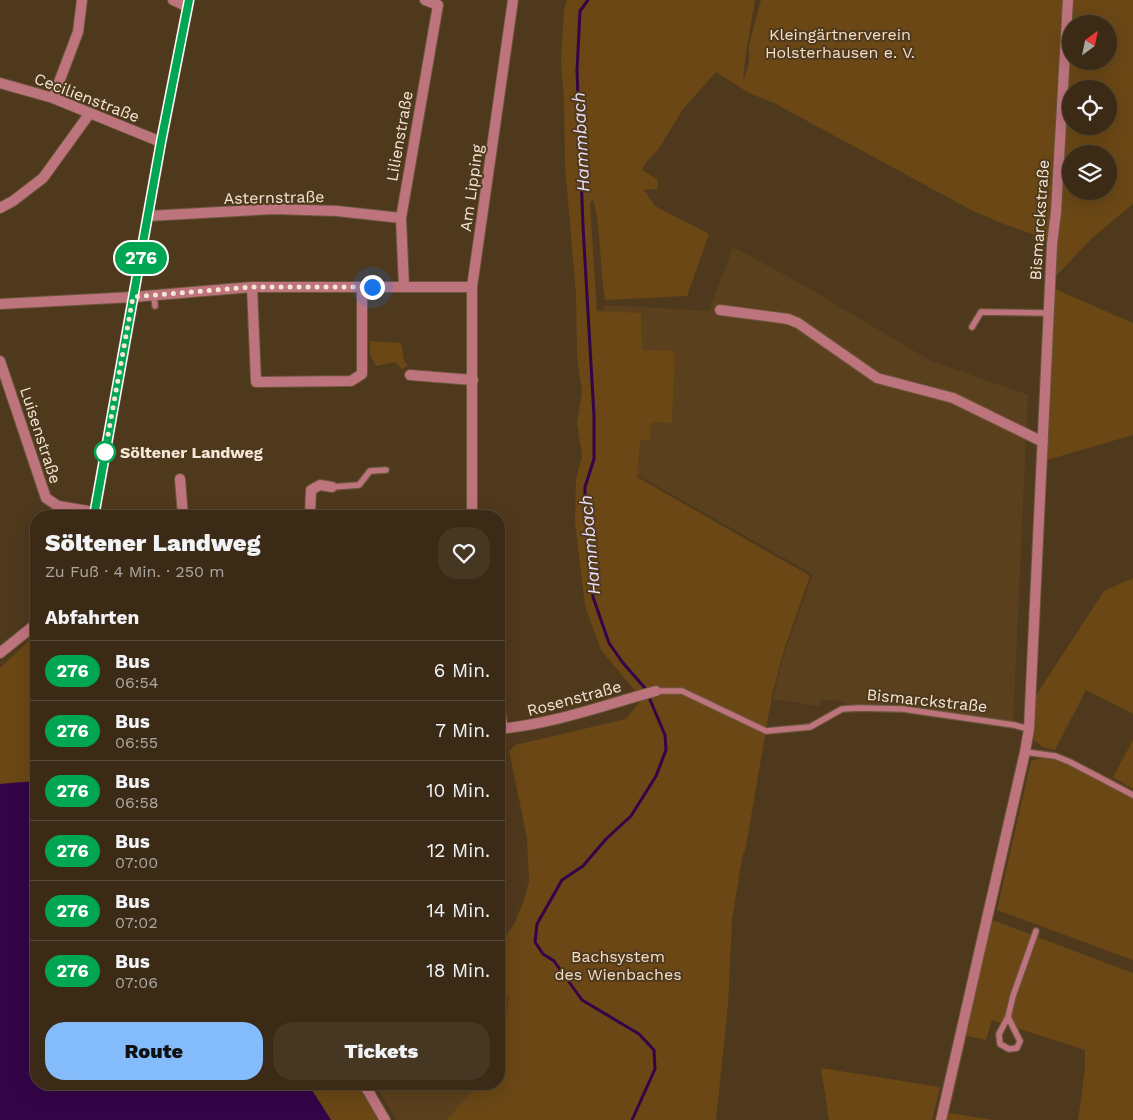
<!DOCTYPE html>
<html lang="de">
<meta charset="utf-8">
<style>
:root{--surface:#3b2b16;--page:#463723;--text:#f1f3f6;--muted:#aca7a1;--line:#544735;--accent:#84bcfb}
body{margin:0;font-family:"Work Sans",sans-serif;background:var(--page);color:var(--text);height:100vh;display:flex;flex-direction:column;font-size:19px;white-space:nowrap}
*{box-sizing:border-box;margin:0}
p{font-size:16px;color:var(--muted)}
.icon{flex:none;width:28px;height:28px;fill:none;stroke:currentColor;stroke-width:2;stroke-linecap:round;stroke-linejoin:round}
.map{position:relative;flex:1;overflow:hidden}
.sheet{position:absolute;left:30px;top:510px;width:475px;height:580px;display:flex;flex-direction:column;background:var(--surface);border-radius:20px;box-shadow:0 5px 20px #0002,0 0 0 1px var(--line)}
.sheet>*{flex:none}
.badge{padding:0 10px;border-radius:16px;font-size:18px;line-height:32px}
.needle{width:32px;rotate:33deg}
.fabs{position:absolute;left:1062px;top:15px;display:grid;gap:10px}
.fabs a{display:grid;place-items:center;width:55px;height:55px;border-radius:50%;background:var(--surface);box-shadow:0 5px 20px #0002,0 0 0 1px var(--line);font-size:25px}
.you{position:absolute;width:25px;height:25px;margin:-12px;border:4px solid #fff;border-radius:50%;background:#1a73e8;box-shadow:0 0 0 8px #1a73e833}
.map>.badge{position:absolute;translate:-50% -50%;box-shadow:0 0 0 2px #fff}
h2{padding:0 15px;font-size:19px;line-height:45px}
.round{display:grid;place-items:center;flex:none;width:52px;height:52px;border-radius:20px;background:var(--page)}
.headline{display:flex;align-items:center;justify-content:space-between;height:85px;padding:0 15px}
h1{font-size:24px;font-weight:800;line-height:38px}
.primary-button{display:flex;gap:10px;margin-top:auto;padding:10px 15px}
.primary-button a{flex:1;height:58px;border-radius:20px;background:var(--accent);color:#111;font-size:20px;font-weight:800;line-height:58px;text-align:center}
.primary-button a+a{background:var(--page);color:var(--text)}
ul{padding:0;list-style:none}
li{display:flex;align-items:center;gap:15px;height:60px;padding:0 15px;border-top:1px solid var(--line)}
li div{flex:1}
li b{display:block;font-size:19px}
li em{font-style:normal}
li .badge{min-width:55px;font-weight:700;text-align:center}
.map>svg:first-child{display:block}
</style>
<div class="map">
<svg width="1133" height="1120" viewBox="0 0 1133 1120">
<rect width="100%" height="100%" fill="#4f391d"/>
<path fill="#5b401e" d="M733,247L803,285L931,361L1028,395L1013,722L882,704L844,705L845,702L825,699L821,700L820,706L773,699L783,657L813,574L604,456L602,321L605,305L709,311Z
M499,994L509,995L503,1035L499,1047Z
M376,1084H485L464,1120H397Z"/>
<path fill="#6a4715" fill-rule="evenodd" d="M567,0H755L745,60L743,82L749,64V45L761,0H1133V204L1092,238L1056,276L1057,248L1056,242L1004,224L975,212L774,103L749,93L716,72L683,109L658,150L647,161L642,170L658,180L657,189L644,190L655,206L709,234L687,296L605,300C599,267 602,231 593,199L590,203L597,311L641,313L642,350L675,351L672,423L651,422L650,440H640L637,477L810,576L783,653L772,695L745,852H743L732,920L728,1005L716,1120H447L465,1099L481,1084H499V1048L503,1035L509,996L499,994V946L514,924L523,903L529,882L527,838L509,751L515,745L626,719L642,699L601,650L585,606L575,522L576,479L582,456L577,423L582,392L577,356L576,294L565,165L564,100L561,61L564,10ZM1071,24H1109V61H1071ZM1071,89H1109V126H1071ZM1071,154H1109V191H1071Z
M1055,289L1133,323V435L1047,460Z
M370,341L401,343L404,361L408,365L402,369L395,362L376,366L370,354Z
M1133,578V714L1086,690L1055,750L1043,747L1034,740L1035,697L1104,591Z
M36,637V781L0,784V668L30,640Z
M1133,740V789L1113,777Z
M1041,758C1072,758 1107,784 1133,799V960L997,910L1031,761Z
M995,920V921L1133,973V1120H1078L1085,1069V1050L992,1020L986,1040L967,1036L949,1113L994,1120H945L991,923Z
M821,1068L940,1087L932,1120H829Z
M308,1084H357L379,1120H331Z"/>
<path fill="#330448" d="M36,781V1084H308L331,1120H0V784Z"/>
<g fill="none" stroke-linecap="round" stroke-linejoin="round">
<path stroke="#330448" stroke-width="3" d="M588,0L580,11L577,71L583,226L594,416V459L585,487V507L593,597L609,643L623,663L645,688L665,735L666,750L656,776L631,816L606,839L583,866L562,880L537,924L535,942L543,954L554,961L582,1000L639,1034L654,1050L655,1069L632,1120"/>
<defs>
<path id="lane" d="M154,295L155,306
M972,327L981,312L1049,313
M332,487L359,485L370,471L386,470
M656,691H682L766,731L810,727L842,709L860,708L903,709L1014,725L1029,729
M1025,752L1055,756L1070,762L1133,795
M1008,1017L1020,1041L1017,1048L1009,1049L1000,1044L999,1034L1008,1017L1013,996L1036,931"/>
<path id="street" d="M173,0L188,7
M0,83L53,98L161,142
M53,98L78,32L82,0
M0,208L13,201L43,178L90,113
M148,216L274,209L337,211L401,218
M252,287L256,382L351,381L362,374V287
M404,287L401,218L438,5L425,0
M0,304L133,297L252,287H472
M720,310L788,319L798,323L877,378L953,398L1043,442
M0,361L46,498L58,506L94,512
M410,375L473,380
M180,479L183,516
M94,516L161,142L189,0
M310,516L311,490L320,485L332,487
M472,516V287L513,0
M0,653L36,624
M499,706L503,729
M499,729C553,724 604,705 656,691
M364,1084L385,1120
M941,1120L1025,752L1029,729L1052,244L1056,212L1068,0"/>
</defs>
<use href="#lane" stroke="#6a553b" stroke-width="8"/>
<use href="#street" stroke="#6a553b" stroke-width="12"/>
<use href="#lane" stroke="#bd747d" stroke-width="5.5"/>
<use href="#street" stroke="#bd747d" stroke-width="10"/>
</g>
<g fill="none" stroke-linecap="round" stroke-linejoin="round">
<defs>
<path id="line" d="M94,516L161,142L189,0"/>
</defs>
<use href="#line" stroke="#fff" stroke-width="11"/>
<use href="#line" stroke="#00a651" stroke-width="8"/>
<path stroke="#f5e7d7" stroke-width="5" stroke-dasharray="0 9" d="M105,452L133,297L252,287H372"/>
</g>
<circle fill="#fff" stroke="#00a651" stroke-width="2.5" cx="105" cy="452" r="10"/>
<g text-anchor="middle" stroke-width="4" stroke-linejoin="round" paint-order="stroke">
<g font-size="16" fill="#f1dec9" stroke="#4f391d">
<text x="840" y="40">Kleingärtnerverein<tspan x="840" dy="18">Holsterhausen e. V.</tspan></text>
<text x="618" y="962">Bachsystem<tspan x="618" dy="18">des Wienbaches</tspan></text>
</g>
<g font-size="16" fill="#f5e7d7" stroke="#4f391d">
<text transform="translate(87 97) rotate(21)" y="6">Cecilienstraße</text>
<text transform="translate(399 136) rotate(-80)" y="6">Lilienstraße</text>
<text transform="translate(471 188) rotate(-82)" y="6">Am Lipping</text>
<text transform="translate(274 197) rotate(-1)" y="6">Asternstraße</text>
<text transform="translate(1039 220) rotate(-86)" y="6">Bismarckstraße</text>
<text transform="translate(41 435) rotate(72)" y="6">Luisenstraße</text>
<text transform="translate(574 698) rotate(-15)" y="6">Rosenstraße</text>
<text transform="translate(927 700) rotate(6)" y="6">Bismarckstraße</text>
</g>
<g font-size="16" font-weight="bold" fill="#f5e7d7" stroke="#4f391d" text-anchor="start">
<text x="120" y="458">Söltener Landweg</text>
</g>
<g font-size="18" font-style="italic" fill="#ebddf5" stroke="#4f391d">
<text transform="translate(581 142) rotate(-93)" y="6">Hammbach</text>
<text transform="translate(590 545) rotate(-95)" y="6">Hammbach</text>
</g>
</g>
</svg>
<div class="fabs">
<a><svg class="needle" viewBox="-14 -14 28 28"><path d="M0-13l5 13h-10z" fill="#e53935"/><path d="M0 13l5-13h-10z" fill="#aca7a1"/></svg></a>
<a><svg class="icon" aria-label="locate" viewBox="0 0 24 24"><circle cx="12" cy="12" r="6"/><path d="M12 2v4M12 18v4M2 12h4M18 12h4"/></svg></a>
<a><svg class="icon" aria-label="layers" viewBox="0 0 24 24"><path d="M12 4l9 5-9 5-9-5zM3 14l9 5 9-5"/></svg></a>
</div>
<div class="you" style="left:372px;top:287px"></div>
<b class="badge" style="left:141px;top:258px;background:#00a651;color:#fff">276</b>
<section class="sheet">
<div class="headline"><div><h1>Söltener Landweg</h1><p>Zu Fuß · 4 Min. · 250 m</p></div><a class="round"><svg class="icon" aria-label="heart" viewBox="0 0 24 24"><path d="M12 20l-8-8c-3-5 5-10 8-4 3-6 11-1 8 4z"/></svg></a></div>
<h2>Abfahrten</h2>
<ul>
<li><span class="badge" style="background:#00a651;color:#fff">276</span><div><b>Bus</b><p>06:54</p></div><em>6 Min.</em></li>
<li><span class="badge" style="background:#00a651;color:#fff">276</span><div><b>Bus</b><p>06:55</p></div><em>7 Min.</em></li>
<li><span class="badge" style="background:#00a651;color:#fff">276</span><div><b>Bus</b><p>06:58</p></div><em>10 Min.</em></li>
<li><span class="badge" style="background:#00a651;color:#fff">276</span><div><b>Bus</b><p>07:00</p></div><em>12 Min.</em></li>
<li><span class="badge" style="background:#00a651;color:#fff">276</span><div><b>Bus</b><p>07:02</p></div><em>14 Min.</em></li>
<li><span class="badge" style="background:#00a651;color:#fff">276</span><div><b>Bus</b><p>07:06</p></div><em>18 Min.</em></li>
</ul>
<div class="primary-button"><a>Route</a><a>Tickets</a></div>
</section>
</div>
